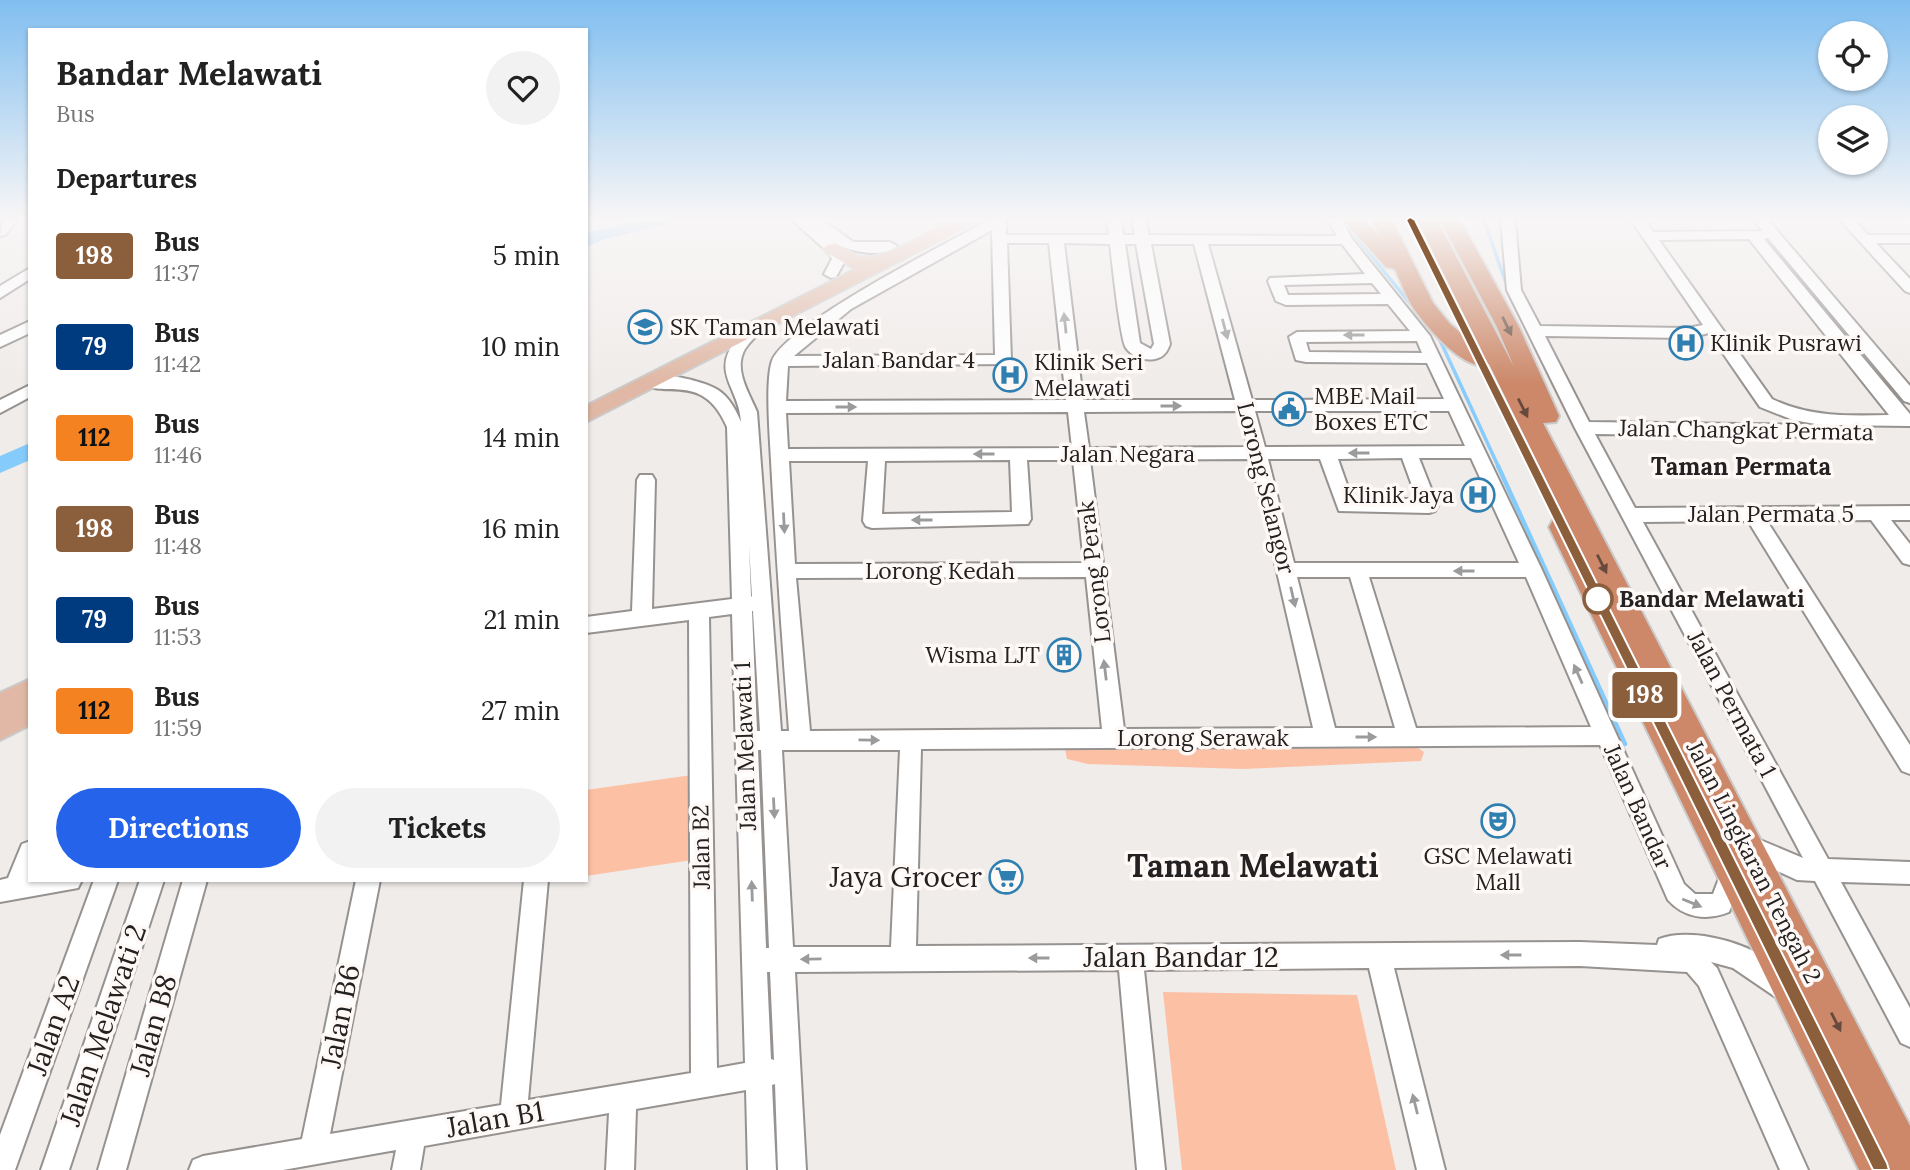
<!DOCTYPE html>
<style>
:root{--surface:#fff;--page:#f2f2f2;--text:#222;--muted:#767676;--accent:#2563eb}
body{margin:0;font-family:Lora,serif;background:var(--page);color:var(--text);height:100vh;display:flex;flex-direction:column;font-size:26px;white-space:nowrap}
*{box-sizing:border-box;margin:0}
p{font-size:23px;color:var(--muted)}
.icon{flex:none;width:38px;height:38px;fill:none;stroke:currentColor;stroke-width:2;stroke-linecap:round;stroke-linejoin:round}
.map{position:relative;flex:1;overflow:hidden}
.side{position:absolute;left:28px;top:28px;width:560px;height:854px;display:flex;flex-direction:column;background:var(--surface);border-radius:0px;box-shadow:0 2px 5px #0004}
.side>*{flex:none}
.badge{padding:0 14px;border-radius:5px;font-size:24px;line-height:46px}
.fabs{position:absolute;left:1818px;top:21px;display:grid;gap:14px}
.fabs a{display:grid;place-items:center;width:70px;height:70px;border-radius:50%;background:var(--surface);box-shadow:0 2px 5px #0004;font-size:35px}
.map>.badge{position:absolute;translate:-50% -50%;box-shadow:0 0 0 4px #fff}
h2{padding:0 28px;font-size:26px;line-height:63px}
.round{display:grid;place-items:center;flex:none;width:74px;height:74px;border-radius:37px;background:var(--page)}
.head{display:flex;align-items:center;justify-content:space-between;height:119px;padding:0 28px}
h1{font-size:33px;font-weight:700;line-height:52px}
.button{display:flex;gap:14px;margin-top:auto;padding:14px 28px}
.button a{flex:1;height:80px;border-radius:42px;background:var(--accent);color:#fff;font-size:28px;font-weight:700;line-height:80px;text-align:center}
.button a+a{background:var(--page);color:var(--text)}
ul{padding:0;list-style:none}
li{display:flex;align-items:center;gap:21px;height:91px;padding:0 28px}
li div{flex:1}
li b{display:block;font-size:26px}
li em{font-style:normal}
li .badge{min-width:77px;font-weight:700;text-align:center}
.map>svg:first-child{display:block}
</style>
<div class="map">
<svg width="1910" height="1170" viewBox="0 0 1910 1170">
<rect width="100%" height="100%" fill="#f0ecea"/>
<path fill="#fcc0a5" d="M1418,748L1424,752L1421,761L1243,769L1088,764L1067,759L1065,749Z
M692,775V860L586,876V790Z
M1163,992L1357,995L1396,1170H1182Z"/>
<g fill="none" stroke-linecap="round" stroke-linejoin="round">
<path stroke="#85ccfd" stroke-width="3.5" d="M1342,220L1413,307
M1484,220L1508,289
M1439,338L1499,468"/>
<path stroke="#85ccfd" stroke-width="4.5" d="M1498,466L1625,744"/>
<path fill="#85ccfd" fill-rule="evenodd" d="M640,220H671L668,224L605,239L586,247V235L593,231Z
M30,443V460L0,473V456Z"/>
<defs>
<path id="minor" d="M3,220H17L5,235L0,236Z
M792,220H823L853,242H890L897,246C882,259 848,252 832,241L846,259L836,277L831,278L824,274L832,259L829,253Z
M989,220H1006V235H1109L1107,220H1121L1123,235H1135L1132,220H1146L1149,235L1337,236L1328,220H1342L1352,239L1430,336L1542,570L1684,884L1695,894H1713L1725,863L1733,860L1741,863L1745,871L1729,912C1707,921 1684,918 1668,900L1600,745L921,749L916,946L1580,942L1657,945L1659,939C1697,924 1780,950 1796,989L1792,998L1783,1002L1733,968L1711,962L1717,968L1808,1170H1780L1699,986L1687,972L1580,966L1394,968L1445,1170H1417L1369,968L1144,970L1165,1170H1137L1119,970L795,972L806,1170H778L775,1084L772,1085L776,1170H748L746,1090L636,1109L634,1170H606L609,1113L424,1146L420,1170H392L396,1150L283,1170H189L193,1160L203,1156L302,1139L356,880H380L330,1134L501,1105L524,880H548L528,1100L691,1073L689,620L586,633V617L632,611L637,480L640,475H652L655,480L652,609L732,599L727,427C702,368 660,402 642,381C653,368 704,381 718,390C729,397 736,410 741,422C739,386 709,373 738,337C744,330 750,322 759,319L767,324C760,333 751,340 745,349C733,369 749,393 757,412L781,731H789C782,641 776,551 771,461C770,438 765,381 772,361C785,325 949,242 989,220ZM992,230L995,355L794,356L851,309ZM1007,243H1049L1066,400L786,401L788,366L1009,364L1011,360ZM1064,243L1110,244C1112,260 1120,340 1126,348C1133,357 1144,361 1155,359C1164,357 1167,352 1170,344L1151,244H1194L1235,400H1083ZM1125,244H1136L1154,344L1151,349L1140,343ZM1208,244H1342L1365,274L1270,278L1268,281L1276,301L1286,305L1388,304L1410,331L1297,332L1289,337L1296,360L1306,362L1427,363L1444,399L1252,400ZM1372,283L1381,294L1288,295L1284,285ZM1417,341L1422,353L1309,352L1306,342ZM1238,411L1248,447L1089,448L1084,412ZM1255,411H1449L1465,446L1265,447ZM1068,412L1072,448L788,449L786,413ZM1402,458L1417,499H1352L1338,459ZM1419,458H1471L1519,563H1294L1268,459H1320L1339,511L1429,513L1435,511L1438,506ZM1251,459L1313,728L1124,729L1090,460ZM1010,460L1012,512L882,514L885,461ZM1027,460H1073L1084,563L795,564L789,461H868L863,521L866,526L872,528L1028,524L1031,519ZM749,545L752,597L751,596ZM1086,577L1102,729L810,731L796,578ZM1297,577H1350L1395,728H1335ZM1369,577H1526L1591,727L1416,728ZM752,611H753L760,731H757ZM732,614L745,1063L717,1068L709,617ZM758,750H761L769,948H766ZM782,750H900L891,947H793ZM767,972H770L774,1060L771,1059Z
M1501,220H1515L1521,290L1540,326L1688,328L1703,325L1631,220H1645L1653,232L1763,231L1754,220H1768L1910,386V403L1904,401L1768,238L1764,239L1910,414V426L1826,425L1834,431L1825,437L1595,434L1635,508L1910,506V520H1891L1910,544V565L1903,563L1871,520L1767,521L1910,745V774L1902,771L1748,521L1643,522L1828,859L1910,862V884L1841,882L1910,1008V1047L1901,1043L1815,881L1797,880L1738,853L1734,845L1738,837L1746,834L1803,858L1575,428L1507,290ZM1749,239L1889,415C1849,416 1809,417 1772,399L1659,240ZM1709,333L1760,407L1793,420L1821,425L1589,422L1545,336L1688,338Z
M1840,220H1855L1868,235H1910V243H1876L1910,279V293L1905,291Z
M30,268V279L0,298V286Z
M30,321V333L0,347V335Z
M30,385V397L0,413V400Z
M30,841V880H82L78,888L0,902V880L8,878L22,844Z
M94,880H118L15,1170H0V1135Z
M140,880H164L69,1170H41Z
M183,880H207L126,1170H98Z"/>
<path id="major" d="M951,220H974L971,224L586,422V406L856,269L827,253L824,249L827,245C842,241 848,255 861,257C885,261 929,231 951,220Z
M30,679V725L0,740V693Z"/>
<path id="highway" d="M1343,220H1364L1380,236L1372,220H1392L1433,303L1450,324L1481,349L1417,220H1437L1514,367L1497,327L1440,220H1460L1519,327L1559,416L1556,422L1543,423L1910,1126V1170H1859L1549,527L1553,520L1565,518L1489,364C1466,374 1427,327 1414,309C1406,297 1401,282 1395,269L1386,267Z"/>
</defs>
<use href="#minor" stroke="#969290" stroke-width="4"/>
<use href="#major" stroke="#cacaca" stroke-width="4"/>
<use href="#highway" stroke="#cacaca" stroke-width="4"/>
<use href="#minor" fill="#fff" fill-rule="evenodd"/>
<use href="#major" fill="#e0b8a5" fill-rule="evenodd"/>
<use href="#highway" fill="#cc8869" fill-rule="evenodd"/>
</g>
<defs><path id="oneway-solid" d="M-6-.8H1V-3.2L6.5 0L1 3.2V.8H-6Z" transform="scale(1.75)"/></defs>
<g fill="#9c9b9b">
<use href="#oneway-solid" transform="translate(1065 323) rotate(-96)"/>
<use href="#oneway-solid" transform="translate(1225 329) rotate(75)"/>
<use href="#oneway-solid" transform="translate(1354 335) rotate(-180)"/>
<use href="#oneway-solid" transform="translate(1171 406)"/>
<use href="#oneway-solid" transform="translate(846 407)"/>
<use href="#oneway-solid" transform="translate(1359 453) rotate(180)"/>
<use href="#oneway-solid" transform="translate(984 454) rotate(180)"/>
<use href="#oneway-solid" transform="translate(922 520) rotate(180)"/>
<use href="#oneway-solid" transform="translate(784 523) rotate(87)"/>
<use href="#oneway-solid" transform="translate(1464 571) rotate(180)"/>
<use href="#oneway-solid" transform="translate(1293 597) rotate(77)"/>
<use href="#oneway-solid" transform="translate(1105 670) rotate(-97)"/>
<use href="#oneway-solid" transform="translate(1578 674) rotate(-114)"/>
<use href="#oneway-solid" transform="translate(1366 737)"/>
<use href="#oneway-solid" transform="translate(869 740) rotate(1)"/>
<use href="#oneway-solid" transform="translate(774 808) rotate(87)"/>
<use href="#oneway-solid" transform="translate(752 891) rotate(-92)"/>
<use href="#oneway-solid" transform="translate(1692 903) rotate(22)"/>
<use href="#oneway-solid" transform="translate(1511 955) rotate(180)"/>
<use href="#oneway-solid" transform="translate(1039 958) rotate(180)"/>
<use href="#oneway-solid" transform="translate(811 959) rotate(179)"/>
<use href="#oneway-solid" transform="translate(1415 1104) rotate(-104)"/>
</g>
<g fill="#674a3e">
<use href="#oneway-solid" transform="translate(1507 326) rotate(64)"/>
<use href="#oneway-solid" transform="translate(1523 408) rotate(63)"/>
<use href="#oneway-solid" transform="translate(1602 564) rotate(63)"/>
<use href="#oneway-solid" transform="translate(1836 1022) rotate(63)"/>
</g>
<linearGradient id="sky" x2="0" y2="1"><stop stop-color="#80bef0"/><stop offset="0.57" stop-color="#f8f6f6"/><stop offset="1" stop-color="#f8f6f6" stop-opacity="0"/></linearGradient>
<rect width="1910" height="384" fill="url(#sky)"/>
<path fill="#8b5e3c" stroke="#fff" stroke-width="2" d="M1410,217L1415,220L1887,1163L1889,1170H1873L1406,220Z"/>
<defs>
<symbol id="school-ring" viewBox="-11 -11 22 22"><circle r="9.5" fill="#fef9f7" stroke="#2f7fb0" stroke-width="1.5"/><path d="M0-5L7-2L0 1L-7-2ZM-4 1L0 2.5L4 1V4Q0 6-4 4Z" fill="#2f7fb0"/></symbol>
<symbol id="hospital-ring" viewBox="-11 -11 22 22"><circle r="9.5" fill="#fef9f7" stroke="#2f7fb0" stroke-width="1.5"/><path d="M-5-5h3v3.5h4V-5h3V5h-3V1.5h-4V5h-3Z" fill="#2f7fb0"/></symbol>
<symbol id="civic-ring" viewBox="-11 -11 22 22"><circle r="9.5" fill="#fef9f7" stroke="#2f7fb0" stroke-width="1.5"/><path d="M-.6-6.5H3V-4.5H.6V-3L4-1V1h2V6H-6V1h2V-1L-.6-3ZM-1.2 2.5V6h2.4V2.5Z" fill="#2f7fb0"/></symbol>
<symbol id="building-ring" viewBox="-11 -11 22 22"><circle r="9.5" fill="#fef9f7" stroke="#2f7fb0" stroke-width="1.5"/><path d="M-4-6H4V6H1V3H-1V6H-4ZM-2.5-4.3h1.7v1.8h-1.7ZM.8-4.3h1.7v1.8H.8ZM-2.5-1h1.7V.8h-1.7ZM.8-1h1.7V.8H.8Z" fill="#2f7fb0"/></symbol>
<symbol id="theatre-ring" viewBox="-11 -11 22 22"><circle r="9.5" fill="#fef9f7" stroke="#2f7fb0" stroke-width="1.5"/><path d="M-5-5.5Q0-4 5-5.5V0Q5 5 0 6Q-5 5-5 0ZM-3.3-2.5H-1v1.5H-3.3ZM1-2.5H3.3v1.5H1ZM-2.8 1Q0 5.5 2.8 1Z" fill="#2f7fb0"/></symbol>
<symbol id="supermarket-ring" viewBox="-11 -11 22 22"><circle r="9.5" fill="#fef9f7" stroke="#2f7fb0" stroke-width="1.5"/><path d="M-6-5.5h2.5l.6 2H6L4.5 2H-2.5L-4.4-4H-6ZM-1.5 3.2a1.3 1.3 0 1 0 .1 0ZM3 3.2a1.3 1.3 0 1 0 .1 0Z" fill="#2f7fb0"/></symbol>
</defs>
<g fill-rule="evenodd">
<use href="#school-ring" x="626" y="308" width="38" height="38"/>
<use href="#hospital-ring" x="1667" y="324" width="38" height="38"/>
<use href="#hospital-ring" x="991" y="356" width="38" height="38"/>
<use href="#civic-ring" x="1270" y="390" width="38" height="38"/>
<use href="#hospital-ring" x="1459" y="476" width="38" height="38"/>
<use href="#building-ring" x="1045" y="636" width="38" height="38"/>
<use href="#theatre-ring" x="1479" y="802" width="38" height="38"/>
<use href="#supermarket-ring" x="987" y="858" width="38" height="38"/>
</g>
<circle fill="#fff" stroke="#8b5e3c" stroke-width="3.5" cx="1598" cy="599" r="14"/>
<g text-anchor="middle" stroke-width="7" stroke-linejoin="round" paint-order="stroke">
<g font-size="23" fill="#232121" stroke="#fef9f7" text-anchor="start">
<text x="670" y="335">SK Taman Melawati</text>
<text x="1710" y="351">Klinik Pusrawi</text>
<text x="1034" y="370">Klinik Seri<tspan x="1034" dy="26">Melawati</tspan></text>
<text x="1314" y="404">MBE Mail<tspan x="1314" dy="26">Boxes ETC</tspan></text>
<text x="1454" y="503" text-anchor="end">Klinik Jaya</text>
<text x="1040" y="663" text-anchor="end">Wisma LJT</text>
<text x="1498" y="864" text-anchor="middle">GSC Melawati<tspan x="1498" dy="26">Mall</tspan></text>
</g>
<g font-size="23" fill="#232121" stroke="#fef9f7">
<text x="899" y="368">Jalan Bandar 4</text>
<text transform="translate(1746 430) rotate(1)" y="8">Jalan Changkat Permata</text>
<text x="1128" y="462">Jalan Negara</text>
<text transform="translate(1266 488) rotate(76)" y="8">Lorong Selangor</text>
<text x="1771" y="522">Jalan Permata 5</text>
<text x="940" y="579">Lorong Kedah</text>
<text transform="translate(1094 572) rotate(-97)" y="8">Lorong Perak</text>
<text transform="translate(1732 704) rotate(62)" y="8">Jalan Permata 1</text>
<text x="1203" y="746">Lorong Serawak</text>
<text transform="translate(745 746) rotate(-92)" y="8">Jalan Melawati 1</text>
<text transform="translate(1638 807) rotate(66)" y="8">Jalan Bandar</text>
<text transform="translate(701 847) rotate(-91)" y="8">Jalan B2</text>
<text transform="translate(1754 862) rotate(63)" y="8">Jalan Lingkaran Tengah 2</text>
</g>
<g font-size="23" font-weight="bold" fill="#232121" stroke="#fef9f7" text-anchor="start">
<text x="1619" y="607">Bandar Melawati</text>
</g>
<g font-size="24" font-weight="bold" fill="#232121" stroke="#fef9f7">
<text x="1741" y="475">Taman Permata</text>
</g>
<g font-size="28" fill="#232121" stroke="#fef9f7" text-anchor="end">
<text x="982" y="887">Jaya Grocer</text>
</g>
<g font-size="28" fill="#232121" stroke="#fef9f7">
<text x="1181" y="967">Jalan Bandar 12</text>
<text transform="translate(340 1016) rotate(-79)" y="10">Jalan B6</text>
<text transform="translate(53 1025) rotate(-70)" y="10">Jalan A2</text>
<text transform="translate(103 1025) rotate(-71)" y="10">Jalan Melawati 2</text>
<text transform="translate(153 1025) rotate(-74)" y="10">Jalan B8</text>
<text transform="translate(495 1119) rotate(-10)" y="10">Jalan B1</text>
</g>
<g font-size="32" font-weight="bold" fill="#232121" stroke="#fef9f7">
<text x="1253" y="877">Taman Melawati</text>
</g>
</g>
</svg>
<div class="fabs">
<a><svg class="icon" aria-label="locate" viewBox="0 0 24 24"><circle cx="12" cy="12" r="6"/><path d="M12 2v4M12 18v4M2 12h4M18 12h4"/></svg></a>
<a><svg class="icon" aria-label="layers" viewBox="0 0 24 24"><path d="M12 4l9 5-9 5-9-5zM3 14l9 5 9-5"/></svg></a>
</div>
<b class="badge" style="left:1645px;top:695px;background:#8b5e3c;color:#fff">198</b>
<section class="side">
<div class="head"><div><h1>Bandar Melawati</h1><p>Bus</p></div><a class="round"><svg class="icon" aria-label="heart" viewBox="0 0 24 24"><path d="M12 20l-8-8c-3-5 5-10 8-4 3-6 11-1 8 4z"/></svg></a></div>
<h2>Departures</h2>
<ul>
<li><span class="badge" style="background:#8b5e3c;color:#fff">198</span><div><b>Bus</b><p>11:37</p></div><em>5 min</em></li>
<li><span class="badge" style="background:#003b80;color:#fff">79</span><div><b>Bus</b><p>11:42</p></div><em>10 min</em></li>
<li><span class="badge" style="background:#f58220;color:#111">112</span><div><b>Bus</b><p>11:46</p></div><em>14 min</em></li>
<li><span class="badge" style="background:#8b5e3c;color:#fff">198</span><div><b>Bus</b><p>11:48</p></div><em>16 min</em></li>
<li><span class="badge" style="background:#003b80;color:#fff">79</span><div><b>Bus</b><p>11:53</p></div><em>21 min</em></li>
<li><span class="badge" style="background:#f58220;color:#111">112</span><div><b>Bus</b><p>11:59</p></div><em>27 min</em></li>
</ul>
<div class="button"><a>Directions</a><a>Tickets</a></div>
</section>
</div>
